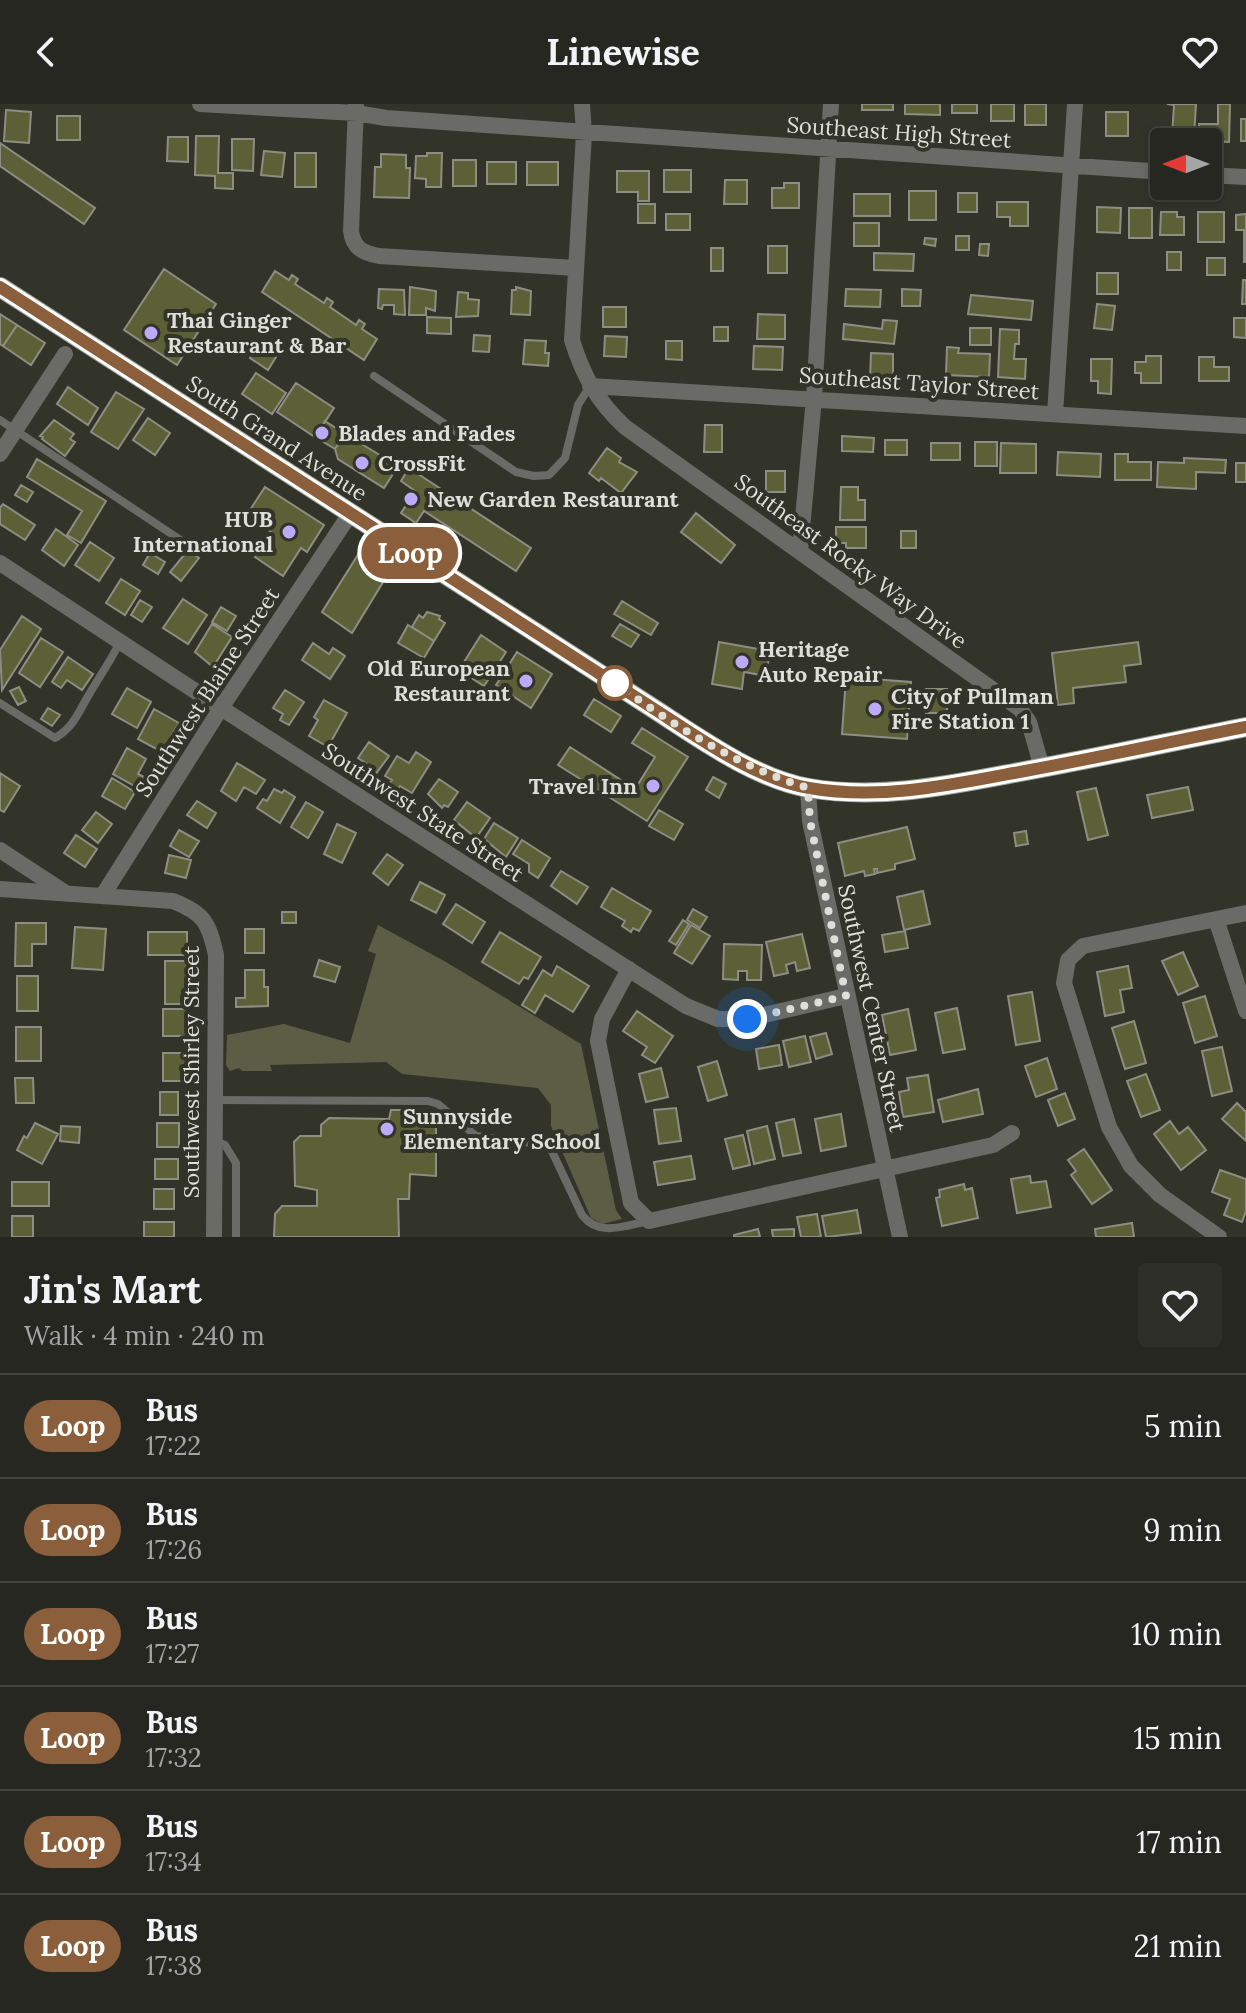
<!DOCTYPE html>
<meta charset="utf-8">
<style>
:root{--surface:#262720;--page:#2e2f29;--text:#f1f3f6;--muted:#a4a5a5;--line:#42443e}
body{margin:0;font-family:Lora,serif;background:var(--page);color:var(--text);height:100vh;display:flex;flex-direction:column;font-size:30px;white-space:nowrap}
*{box-sizing:border-box;margin:0}
p{font-size:26px;color:var(--muted)}
.icon{flex:none;width:44px;height:44px;fill:none;stroke:currentColor;stroke-width:2;stroke-linecap:round;stroke-linejoin:round}
.map{position:relative;height:1133px;overflow:hidden}
.drawer{display:flex;flex-direction:column;background:var(--surface);flex:1}
.drawer>*{flex:none}
.badge{padding:0 16px;border-radius:26px;font-size:28px;line-height:52px}
.needle{width:52px;rotate:270deg}
.fabs{position:absolute;left:1150px;top:24px;display:grid;gap:16px}
.fabs a{display:grid;place-items:center;width:72px;height:72px;border-radius:8px;background:var(--surface);box-shadow:0 4px 12px #0003,0 0 0 2px var(--line);font-size:40px}
.you{position:absolute;width:40px;height:40px;margin:-20px;border:6px solid #fff;border-radius:50%;background:#1a73e8;box-shadow:0 0 0 12px #1a73e833}
.map>.badge{position:absolute;translate:-50% -50%;box-shadow:0 0 0 4px #fff}
.round{display:grid;place-items:center;flex:none;width:84px;height:84px;border-radius:8px;background:var(--page)}
.overview{display:flex;align-items:center;justify-content:space-between;height:136px;padding:0 24px}
h1{font-size:38px;font-weight:700;line-height:60px}
ul{padding:0;list-style:none}
li{display:flex;align-items:center;gap:24px;height:104px;padding:0 24px;border-top:2px solid var(--line)}
li div{flex:1}
li b{display:block;font-size:30px}
li em{font-style:normal}
li .badge{min-width:88px;font-weight:700;text-align:center}
header{display:flex;justify-content:space-between;align-items:center;height:104px;padding:0 24px;background:var(--surface);font-size:36px;font-weight:700}
.map>svg:first-child{display:block}
</style>
<header><svg class="icon" aria-label="back" viewBox="0 0 24 24"><path d="M15 5l-7 7 7 7"/></svg>Linewise<svg class="icon" aria-label="heart" viewBox="0 0 24 24"><path d="M12 20l-8-8c-3-5 5-10 8-4 3-6 11-1 8 4z"/></svg></header>
<div class="map">
<svg width="1246" height="1133" viewBox="0 0 1246 1133">
<rect width="100%" height="100%" fill="#32342a"/>
<path fill="#5b5e45" d="M378,821L446,858L581,940L616,1106L622,1115L602,1120L591,1114L551,1022V1001L538,984L402,970L386,958L270,961L272,967H242L239,964L230,967L226,961L227,931L284,920L350,939L376,850L368,847Z"/>
<path fill="#5c6036" stroke="#8d8e83" stroke-width="2" d="M862,0H893V6H862Z
M905,0H940V11L905,10Z
M952,0H977V9H952Z
M991,0H1014V17H991Z
M1025,0H1046V21H1025Z
M1196,0L1194,33L1172,32L1174,1L1167,0Z
M1218,0H1230L1229,38L1199,37V20H1218Z
M6,6L31,8L29,39L4,37Z
M1106,8H1128V32H1106Z
M57,12H80V36H57Z
M1241,15H1246V37H1241Z
M196,32H219L218,69H233V85L215,84V72L195,71Z
M168,33H188V58L167,57Z
M232,35H254L253,67L232,66Z
M0,39L95,104L84,120L0,62Z
M264,47L285,49L282,73L261,71Z
M295,49H316V83H295Z
M427,49H442L441,83H426V75L415,74L416,52H427Z
M381,50L406,51V64H410L409,94L374,93L375,63H381Z
M453,56H476V82H453Z
M487,58H516V80H487Z
M527,58H558V81H527Z
M664,66H691V88H664Z
M617,67H649V97H638V88H617Z
M725,76H747V100H724Z
M784,79H799V104H772V84H784Z
M909,87H936V116H909Z
M958,89H977V108H958Z
M854,90H890V112H854Z
M997,98H1028V122H1010V113H997Z
M638,100H655V119H638Z
M1097,103L1121,104L1120,129L1097,128Z
M1129,104H1152V134H1129Z
M1161,108H1177V113H1184V131H1160Z
M1198,108H1224V138H1198Z
M666,110H690V126H666Z
M1246,110V158H1244V126H1236V111Z
M854,119H879V142H854Z
M956,132H969V146H956Z
M925,134L936,135L935,142L924,140Z
M980,140H989L988,152L979,151Z
M768,142H787V169H768Z
M711,144H723V167H711Z
M1167,148H1181V166H1167Z
M874,149L914,150L913,167L874,166Z
M1207,154H1225V171H1207Z
M164,165L216,200L177,261L124,226Z
M275,167L289,176L292,171L298,175L295,180L324,199L327,194L333,198L330,203L356,221L359,216L365,220L362,225L377,235L364,256L262,188Z
M1097,169H1118V190H1097Z
M1243,176H1246V200H1242Z
M410,183L436,187L435,207L426,204V211H409Z
M516,183L531,187L530,211L511,210L512,186H516Z
M379,185L404,186L405,211L394,210V201H383L382,205L378,204Z
M846,185L881,186L880,203L845,202Z
M902,185L921,186L920,202H902Z
M458,188L468,189V195L479,196L478,212L456,213Z
M971,191L1033,197L1031,216L968,210Z
M1097,200L1115,202L1112,226L1094,224Z
M603,203H626V223H603Z
M0,210L17,221L3,242L0,240Z
M758,210L785,211V235H757Z
M427,213L451,214V230L427,229Z
M1234,214H1246V234L1234,233Z
M883,216L897,217L894,240L843,235L844,220L882,225Z
M17,221L45,239L31,261L3,242Z
M714,223H728V237H714Z
M970,224H991V241H970Z
M1000,225L1019,226V240H1015L1014,255H1026L1025,275L998,273Z
M474,231L490,232L489,248L473,247Z
M605,232L627,233L626,253L604,252Z
M525,236L546,237L545,249H549L548,262L523,260Z
M666,237H682V256L666,255Z
M258,241L276,253L268,266L250,254Z
M754,242L783,243L782,266L753,265Z
M947,243L959,244L958,249L990,250L989,273L946,271Z
M871,249L893,250V277L870,276Z
M1146,252H1161V279H1141V269H1135V258H1146Z
M1199,253H1214V263H1229V277H1199Z
M1091,255H1112L1111,290L1098,289V277H1091Z
M256,269L286,289L272,310L242,290Z
M296,279L334,304L315,333L277,308Z
M68,283L98,304L88,321L57,300Z
M116,288L144,305L118,345L91,328Z
M148,314L170,329L155,351L133,336Z
M54,316L74,330L70,335L75,338L65,352L42,335L43,333L40,332Z
M325,317L345,330L335,345L315,333Z
M705,321H722V348H704Z
M345,330L398,362L384,384L338,355L335,345Z
M842,332L874,334L873,348L842,347Z
M885,336H907V351H885Z
M975,338H997V362H975Z
M931,339H960V356H931Z
M1001,339L1036,340V369H1000Z
M607,344L621,354L619,358L637,368L621,389L601,374L599,377L589,369Z
M1058,348L1101,350L1100,373L1057,371Z
M1115,350H1128V358H1151V376H1115Z
M1184,354L1226,356L1225,369L1196,368V385L1157,383L1158,358L1184,359Z
M37,355L106,397L81,439L67,431L82,407L27,373Z
M1236,359H1246V378H1236Z
M409,364L531,444L516,467L424,407L416,419L401,409L415,387L401,377Z
M766,367H785V388H766Z
M21,381L33,388L27,398L15,391Z
M265,383L324,421L307,448L301,444L283,472L255,453L271,428L246,412Z
M841,383H858V396H865V416H840Z
M3,400L35,421L25,436L0,420V404Z
M696,409L735,441L721,459L681,428Z
M836,423H866V444H846V439H836Z
M56,425L78,441L64,462L42,446Z
M901,427H916V444H901Z
M90,438L114,454L99,477L75,461Z
M188,446L199,454L181,477L170,468Z
M361,446L391,465L352,529L322,508Z
M150,449L165,458L158,470L143,461Z
M121,475L140,487L125,511L106,499Z
M183,495L207,511L188,540L163,524Z
M140,496L152,503L142,518L131,511Z
M622,497L658,519L651,531L614,510Z
M221,503L236,512L227,527L212,518Z
M427,508L440,512L439,515L445,519L434,537L412,523L419,511L423,514Z
M22,512L41,525L2,586L0,546Z
M212,520L232,533L213,563L195,548Z
M620,520L639,531L631,543L612,532Z
M408,521L434,537L424,554L398,539Z
M481,531L506,548L484,582L459,566Z
M41,534L63,548L40,583L19,569Z
M719,538L770,547L766,572L744,568L742,585L712,580Z
M1138,538L1141,560L1124,562L1126,578L1073,584L1074,599L1058,601L1052,549Z
M313,539L329,550L333,544L345,552L330,575L302,556Z
M517,548L552,570L531,604L496,581Z
M68,553L93,570L82,586L67,576L61,584L52,578Z
M846,573L911,578L907,635L842,630Z
M19,583L26,597L18,601L10,587Z
M127,584L151,598L137,624L112,610Z
M926,585H947V609H926Z
M285,586L304,598L289,621L280,616L283,610L273,604Z
M594,595L621,612L611,628L584,611Z
M324,596L347,609L328,643L309,632L318,616L314,613Z
M48,604L60,611L52,622L41,615Z
M154,605L179,619L162,648L138,635Z
M642,624L688,653L647,717L558,661L570,643L635,685L655,653L632,639Z
M369,638L389,652L375,671L365,664L367,660L358,654Z
M127,644L146,655L138,670L144,673L138,684L113,670Z
M416,648L431,658L412,689L400,682L398,685L389,680L392,676L385,672L397,652L409,659Z
M237,659L265,676L256,690L244,683L236,697L221,687Z
M0,669L20,682L4,708L0,706Z
M713,673L726,680L719,694L706,686Z
M112,674L135,688L125,705L102,692Z
M439,675L458,688L448,703L444,701L442,704L428,690Z
M1188,683L1193,706L1152,714L1147,691Z
M1096,684L1108,731L1088,736L1077,688Z
M274,685L282,689L284,686L295,693L280,719L257,704L263,695L267,697Z
M197,697L216,709L207,724L187,711Z
M306,698L323,708L308,734L291,723Z
M467,698L490,714L476,734L454,716Z
M659,706L683,720L674,736L649,722Z
M96,708L112,720L98,739L82,726Z
M494,719L518,734L506,753L484,735Z
M337,720L356,729L342,759L324,750Z
M907,723L915,755L895,760V765L877,769V765H874L875,770L865,772L864,767L845,772L838,739Z
M179,726L199,737L189,753L170,742Z
M1026,727L1028,740L1016,742L1014,729Z
M76,731L97,745L85,763L64,749Z
M522,736L550,754L538,774L529,768V760L513,750Z
M387,750L403,761L388,781L373,769Z
M169,751L191,756L186,774L165,769Z
M561,767L588,783L577,800L551,782Z
M420,778L445,791L436,809L411,796Z
M612,784L651,807L639,827L633,824L631,828L622,822L625,817L601,803Z
M923,787L930,820L904,826L897,793Z
M456,800L485,818L472,839L443,820Z
M693,805L707,813L700,824L687,816Z
M282,808H296V819H282Z
M683,816L689,820L676,841L669,837Z
M16,819H46V840H32V862H15Z
M691,821L710,832L692,860L674,849Z
M75,823L106,825L103,866L72,864Z
M245,825H264V849H245Z
M905,827L908,844L885,848L882,831Z
M148,828H187V851H148Z
M500,828L541,853L528,875L524,873L519,880L482,858Z
M802,830L810,864L797,867L795,858L786,861L788,869L774,872L766,838Z
M724,840L762,841L761,876H747V867H738V876L723,875Z
M1183,848L1198,882L1178,891L1162,857Z
M319,856L340,863L335,878L314,872Z
M165,857H186V900H165Z
M557,862L589,882L573,908L545,891L535,909L522,901L543,866L552,872Z
M1128,862L1132,884L1120,886L1124,908L1105,912L1097,868Z
M245,866H264V883H268V902L236,903V894H245Z
M17,872H38V907H17Z
M1032,888L1040,937L1016,941L1008,892Z
M1205,892L1217,932L1195,939L1183,899Z
M957,904L965,945L943,949L935,909Z
M163,905H187V932H163Z
M908,905L916,946L890,951L882,911Z
M637,907L673,932L655,959L642,951L647,943L623,927Z
M1134,917L1146,959L1125,965L1112,924Z
M16,923H41V957H16Z
M826,929L832,950L816,955L810,933Z
M805,932L811,958L789,963L783,937Z
M779,941L782,961L759,965L756,945Z
M1222,943L1232,987L1212,992L1202,947Z
M163,949H188V977H163Z
M1047,954L1057,985L1036,993L1025,962Z
M717,957L727,991L708,997L698,963Z
M661,964L668,993L646,998L639,970Z
M1146,970L1160,1006L1141,1013L1127,977Z
M928,971L934,1008L903,1013L899,988L909,986L907,974Z
M15,974H33L34,999H16Z
M978,985L983,1010L943,1018L938,996Z
M160,988H178V1011H160Z
M1065,989L1075,1015L1058,1022L1048,996Z
M1237,999L1246,1008V1037L1222,1015Z
M676,1004L681,1037L659,1040L654,1006Z
M391,1006H428V1018L436,1019V1072L410,1070L409,1095H398L399,1133H274L275,1110L282,1102H317V1086L295,1082L294,1038L300,1032H321V1021L329,1014L389,1015Z
M841,1010L846,1042L821,1047L815,1015Z
M794,1015L801,1049L783,1052L776,1019Z
M1170,1017L1179,1030L1188,1023L1206,1046L1181,1066L1154,1030Z
M35,1019L58,1030L42,1060L17,1046L24,1032L27,1034Z
M157,1019H179V1043H157Z
M61,1022L80,1023L79,1039L60,1037Z
M767,1022L775,1055L754,1060L747,1027Z
M743,1031L750,1061L733,1065L725,1035Z
M1084,1045L1112,1086L1092,1100L1071,1071L1076,1067L1068,1056Z
M691,1052L695,1075L658,1081L654,1058Z
M155,1055H178V1075H155Z
M1220,1066L1246,1075V1107L1242,1118L1224,1111L1230,1095L1212,1088Z
M1030,1072L1031,1079L1046,1077L1051,1103L1017,1109L1011,1075Z
M12,1078H49V1102H12Z
M964,1080L965,1086L972,1084L978,1114L942,1122L936,1094L940,1093L939,1086Z
M154,1085H174V1105H154Z
M857,1106L861,1129L826,1133L822,1112Z
M817,1110L821,1133H801L797,1113Z
M12,1112H33V1133H12Z
M144,1118H174V1133H144Z
M1132,1119L1134,1133H1096L1095,1125Z
M758,1125L760,1133H734V1131Z
M794,1125V1133H773L772,1126Z"/>
<g fill="none" stroke-linecap="round" stroke-linejoin="round">
<path stroke="#6a6a66" stroke-width="8" d="M374,272L516,368L534,372L549,371L565,354L578,301L590,282
M0,316L188,441
M0,599L55,634C75,622 78,608 90,589C100,572 111,556 120,538
M216,996L428,997L438,1000L476,1032L549,1041L582,1111C599,1133 623,1122 649,1117
M215,1037L225,1041L236,1059V1133"/>
<path stroke="#6a6a66" stroke-width="16" d="M200,0L356,9L386,14L1164,68
M582,0L584,29L572,236C583,272 598,298 625,323L1020,605L1029,618L1042,664
M356,2L351,127C353,144 363,149 379,152L576,164
M1208,71L1246,73
M590,282L1246,322
M1055,310L1075,0
M0,350L65,250
M800,447L814,294L831,0
M0,459L221,604L686,902L718,915H747L846,892
M808,684L810,717L900,1133
M0,746L64,788
M0,785L173,797C204,809 209,819 216,851L214,1133
M103,791L221,604L350,410
M1216,815L1246,907
M629,865L602,915L598,937L631,1099L649,1117L993,1041L1012,1029
M1219,1133L1160,1091L1131,1062L1109,1023L1064,879L1068,856L1083,842L1246,809"/>
<path stroke="#a0a198" stroke-width="20" d="M0,183L648,601C695,631 754,675 809,684C879,696 946,682 1014,669C1092,655 1169,638 1246,623"/>
</g>
<g fill="none" stroke-linecap="round" stroke-linejoin="round">
<defs>
<path id="line" d="M0,183L648,601C695,631 754,675 809,684C878,696 946,682 1014,669C1092,655 1169,638 1246,623"/>
</defs>
<use href="#line" stroke="#fff" stroke-width="18"/>
<use href="#line" stroke="#8b5e3c" stroke-width="12"/>
<path stroke="#dedfd9" stroke-width="8" stroke-dasharray="0 14.4" d="M615,579C673,621 739,663 808,684L810,717L846,892L747,915"/>
</g>
<g fill="#bbaaf6" stroke="#32342a" stroke-width="3">
<circle cx="151" cy="229" r="8"/>
<circle cx="322" cy="329" r="8"/>
<circle cx="362" cy="359" r="8"/>
<circle cx="411" cy="395" r="8"/>
<circle cx="289" cy="428" r="8"/>
<circle cx="742" cy="558" r="8"/>
<circle cx="526" cy="577" r="8"/>
<circle cx="875" cy="605" r="8"/>
<circle cx="653" cy="682" r="8"/>
<circle cx="387" cy="1025" r="8"/>
</g>
<circle fill="#fff" stroke="#8b5e3c" stroke-width="4" cx="615" cy="579" r="16"/>
<g text-anchor="middle" stroke-width="8" stroke-linejoin="round" paint-order="stroke">
<g font-size="22" fill="#dedfd9" stroke="#32342a">
<text transform="translate(899 28) rotate(4)" y="8">Southeast High Street</text>
<text transform="translate(919 279) rotate(4)" y="8">Southeast Taylor Street</text>
<text transform="translate(277 334) rotate(33)" y="8">South Grand Avenue</text>
<text transform="translate(851 457) rotate(36)" y="8">Southeast Rocky Way Drive</text>
<text transform="translate(207 588) rotate(-57)" y="8">Southwest Blaine Street</text>
<text transform="translate(423 708) rotate(33)" y="8">Southwest State Street</text>
<text transform="translate(872 904) rotate(78)" y="8">Southwest Center Street</text>
<text transform="translate(191 968) rotate(-90)" y="8">Southwest Shirley Street</text>
</g>
<g font-size="22" font-weight="bold" fill="#dedfd9" stroke="#32342a" text-anchor="start">
<text x="167" y="224">Thai Ginger<tspan x="167" dy="25">Restaurant &amp; Bar</tspan></text>
<text x="338" y="337">Blades and Fades</text>
<text x="378" y="367">CrossFit</text>
<text x="427" y="403">New Garden Restaurant</text>
<text x="273" y="423" text-anchor="end">HUB<tspan x="273" dy="25">International</tspan></text>
<text x="758" y="553">Heritage<tspan x="758" dy="25">Auto Repair</tspan></text>
<text x="510" y="572" text-anchor="end">Old European<tspan x="510" dy="25">Restaurant</tspan></text>
<text x="891" y="600">City of Pullman<tspan x="891" dy="25">Fire Station 1</tspan></text>
<text x="637" y="690" text-anchor="end">Travel Inn</text>
<text x="403" y="1020">Sunnyside<tspan x="403" dy="25">Elementary School</tspan></text>
</g>
</g>
</svg>
<div class="fabs">
<a><svg class="needle" viewBox="-14 -14 28 28"><path d="M0-13l5 13h-10z" fill="#e53935"/><path d="M0 13l5-13h-10z" fill="#a4a5a5"/></svg></a>
</div>
<div class="you" style="left:747px;top:915px"></div>
<b class="badge" style="left:410px;top:449px;background:#8b5e3c;color:#fff">Loop</b>
</div>
<section class="drawer">
<div class="overview"><div><h1>Jin's Mart</h1><p>Walk · 4 min · 240 m</p></div><a class="round"><svg class="icon" aria-label="heart" viewBox="0 0 24 24"><path d="M12 20l-8-8c-3-5 5-10 8-4 3-6 11-1 8 4z"/></svg></a></div>
<ul>
<li><span class="badge" style="background:#8b5e3c;color:#fff">Loop</span><div><b>Bus</b><p>17:22</p></div><em>5 min</em></li>
<li><span class="badge" style="background:#8b5e3c;color:#fff">Loop</span><div><b>Bus</b><p>17:26</p></div><em>9 min</em></li>
<li><span class="badge" style="background:#8b5e3c;color:#fff">Loop</span><div><b>Bus</b><p>17:27</p></div><em>10 min</em></li>
<li><span class="badge" style="background:#8b5e3c;color:#fff">Loop</span><div><b>Bus</b><p>17:32</p></div><em>15 min</em></li>
<li><span class="badge" style="background:#8b5e3c;color:#fff">Loop</span><div><b>Bus</b><p>17:34</p></div><em>17 min</em></li>
<li><span class="badge" style="background:#8b5e3c;color:#fff">Loop</span><div><b>Bus</b><p>17:38</p></div><em>21 min</em></li>
</ul>
</section>
